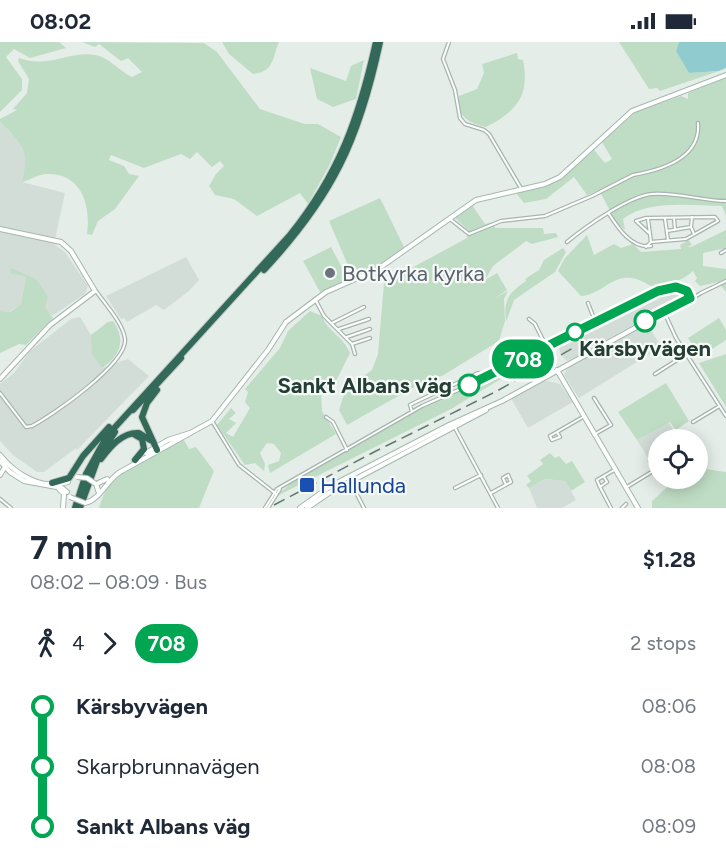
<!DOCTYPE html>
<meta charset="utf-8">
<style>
:root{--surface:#fff;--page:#f6f6f7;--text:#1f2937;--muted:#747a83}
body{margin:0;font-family:Figtree,sans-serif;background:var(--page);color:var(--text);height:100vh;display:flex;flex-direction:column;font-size:22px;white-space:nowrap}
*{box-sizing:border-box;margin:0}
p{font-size:20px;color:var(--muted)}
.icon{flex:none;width:33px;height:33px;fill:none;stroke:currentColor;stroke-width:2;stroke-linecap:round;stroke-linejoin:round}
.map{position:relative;height:466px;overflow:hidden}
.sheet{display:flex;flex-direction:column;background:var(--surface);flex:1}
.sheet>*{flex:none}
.badge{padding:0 12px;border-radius:20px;font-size:21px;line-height:39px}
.fabs{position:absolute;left:648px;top:387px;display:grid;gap:12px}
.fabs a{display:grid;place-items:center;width:60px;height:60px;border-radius:50%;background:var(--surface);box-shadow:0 3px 15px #0003;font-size:30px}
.map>.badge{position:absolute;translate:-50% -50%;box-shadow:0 0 0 3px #fff}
.legs{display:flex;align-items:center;gap:9px;height:66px;padding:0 30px;font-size:20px}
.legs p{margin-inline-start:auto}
.overview{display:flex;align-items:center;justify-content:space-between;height:102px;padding:0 30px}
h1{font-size:33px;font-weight:700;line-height:45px}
ul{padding:0 30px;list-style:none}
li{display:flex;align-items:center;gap:21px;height:60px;font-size:22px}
li i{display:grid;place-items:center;width:9px;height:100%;margin:0 8px;background:currentColor}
li i::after{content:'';width:15px;height:15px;margin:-8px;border:4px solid;border-radius:50%;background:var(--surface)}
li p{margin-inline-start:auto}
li:first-child i{background:linear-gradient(#0000 50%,currentColor 0)}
li:last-child i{background:linear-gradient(currentColor 50%,#0000 0)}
.status{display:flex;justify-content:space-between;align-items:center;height:42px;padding:0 30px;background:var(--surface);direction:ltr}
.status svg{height:16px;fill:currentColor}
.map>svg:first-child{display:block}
</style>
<div class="status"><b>08:02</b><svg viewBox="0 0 49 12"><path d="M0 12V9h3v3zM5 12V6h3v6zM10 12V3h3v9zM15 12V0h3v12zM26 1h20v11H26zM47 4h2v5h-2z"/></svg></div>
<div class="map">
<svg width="726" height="466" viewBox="0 0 726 466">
<rect width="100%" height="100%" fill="#e5ede8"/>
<path fill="#d3ddd7" d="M0,80L24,105L27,118L22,140L65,151L54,202L65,210L88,244L85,252L52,274L45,265L36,237L11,231L26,235L21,262L9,270L0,269Z
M186,215L199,238L189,249L164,268L156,263L127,280L124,276L121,277L106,254Z
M682,246L687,251L684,256L596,303L583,307L582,312L567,319L562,314L557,303L660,250Z
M80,275L91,293L102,326L128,317L149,334L77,408L76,406L44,430H37L13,413L0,399V342L14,331L29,310L71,277Z
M647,281L661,305L579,356L564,333L567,327L594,310L610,307V302Z
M544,338L560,342L573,360L528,386L511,356Z
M665,381H669L679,397L658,398V409L648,416L637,398Z
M545,437L565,439L576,458L562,466H537L529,446Z"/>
<path fill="#bfddc4" d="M0,0H59L66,6L30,16L14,7L6,15L22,37V48L0,70Z
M82,0L204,1L217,10L260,67L305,82H318L341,95L330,122L308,162L300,151L257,174L234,157L215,153L209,144L216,132L224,124L220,119L212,125L197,110L190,117L181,112L144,126L111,113L109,118L124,124L129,132L139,134L115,167L98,179L92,193L87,192C91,164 82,131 47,132C38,132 31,138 22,140C30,106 23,104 0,80V77L17,68L13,67L27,51L29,37L18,19L19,16C49,27 70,8 95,13C109,15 119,29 132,35L142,30L128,16L121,19L99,2L95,5Z
M222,0H279C272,17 274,30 253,32L229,12Z
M619,0H679L676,9L689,31L719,29L660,49L657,46L649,47Z
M517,11L518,17L523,18C530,54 517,69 486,85C468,81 456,74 459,54L477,47L484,31L482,22Z
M364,18L356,57L333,65L317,57L310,26L346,39L351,24Z
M726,35V174L722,164C691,164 649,157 623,177L625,188L616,180L599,148L587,153L574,135L546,157L524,161L516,151L557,140L594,108L605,121L612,117L602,100L637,69L681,54L688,57V51Z
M380,156L404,205L376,226L353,235L329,179Z
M472,163L485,182L494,180L495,186H543L544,192L556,191L558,195L532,202L526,199L493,224L485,238L497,231L507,248L495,256L508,249L504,257L505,279L499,299L442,334L430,336L347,383L339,368L343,355L358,338L372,328L378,312L384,241L467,196L469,189L455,176L456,172Z
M726,188V206L703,211V224L726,227V250L718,240L700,244L695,239L697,236L693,229C684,237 668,245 655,245C648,245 640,234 624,236C609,238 598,253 581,254L558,229L565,216L587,193L594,213L614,202L621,206L633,202L641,210L681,207L680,203L689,198L692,203L687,205H691Z
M331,205L348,237L320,250L303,219Z
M563,206L566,210L555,230L514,258L506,280C503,259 508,251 526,239L525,237L539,228L544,218Z
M11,226L36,237L48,255L45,265L53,276L26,303L19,302L0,311V269L10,270L21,262L26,235L10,231Z
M310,269L322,274C328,290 343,294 350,311L337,337L321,351L322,369L336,392L270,431L268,423L279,419L281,411L274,402L267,401L260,411L265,422L264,429L255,421L245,423L217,383L231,366L236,371L229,377L236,381L226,391L233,395L250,366L245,360L248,350L245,347L280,306L288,289Z
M719,276L726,288V298L700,315L688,296Z
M113,279C126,298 121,313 102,326L92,312L91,293L108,280Z
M726,312V365L699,321Z
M517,322L516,328L451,367L275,455L291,441L429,361L489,338Z
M666,341L689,379L676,388L670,380L637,398L618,370Z
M184,398L189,407L196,405L214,429L199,466H99C108,429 151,411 184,398Z
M550,411L555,416L559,414L566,422L572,419L585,440L571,449L565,439L545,437L529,446L526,443L531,439L527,434L543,422L540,418Z
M698,426L726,430V466H652V459L676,437L698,436Z"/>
<path fill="#90cccf" d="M679,0H726V26L719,29L689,31L676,9Z"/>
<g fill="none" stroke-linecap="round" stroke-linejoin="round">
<defs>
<path id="street" d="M449,0L443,17L455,48L460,76L465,82L484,88L489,92L522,148
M609,172C618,186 632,207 651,204
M692,175L691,185L694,192
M674,176L675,188
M450,177L469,192L501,179L545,174L592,154L633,133C662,128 701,116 698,81
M648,177L651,200
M665,177L668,198
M667,189L691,185
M567,200C585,185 629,154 652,152C676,150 702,159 726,159
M646,205L651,200L686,197L718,179L715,175L646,176L636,179L649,191
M721,211L726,208
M664,247L683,246L691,258
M701,251L726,239
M315,257L324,274L352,302L355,312
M588,261L595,279
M665,272L676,296L726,374
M529,277L535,282L546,304
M332,281L364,265
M339,287L369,277
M347,295L370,287
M352,302L370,296
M493,312L504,305L514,322
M655,332L685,313
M0,351L26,385L32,384C53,373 128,321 125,297C123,281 105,262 96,249
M594,356L611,383L595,392
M412,370L410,363C433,351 455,343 478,331L482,337
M326,375L333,380L347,408
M212,379L239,423L276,452
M693,380L718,365
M454,384L498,466
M557,390L560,395L552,398L550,394L583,375
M655,428L650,419L656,416L658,420
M604,435L607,440L600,445L597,438L616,427
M350,439L364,466
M600,445L611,466
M627,445L658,426
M455,446L481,433
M491,451L511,440L508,433L503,436L506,443
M0,457L11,466
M265,466L277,447L422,364L499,330L666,245L683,244L693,256L701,251
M268,466L280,447
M622,466L626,462"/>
<path id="secondary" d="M0,187L61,200L71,209L95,249L50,283L0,337
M660,274L683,263
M557,328L638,466
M146,411L168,398L190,391
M0,413C15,432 42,449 68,440
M0,419L10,430L24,439L62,446L67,450
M0,433L5,425
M58,446L64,452L63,466
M99,451L96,442L107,437
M85,461C100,458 107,438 120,430L212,379L268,308L286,280L326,250L378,227L476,158L545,142L560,135L632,69L726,33
M300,466L331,444L449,383L502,359L693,254
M307,466L329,451L486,368"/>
<path id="highway" d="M264,228C333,154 359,98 380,0
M157,348L147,361L142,375L157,408
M133,368L181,316
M101,417C110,405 122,390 139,391L150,398
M135,418L144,407L142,397L135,393
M52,441L69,436L83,414L109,385
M75,466L86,432L107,394L290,193C339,132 359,76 376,0
M80,466L97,419L115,390"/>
</defs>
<use href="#street" stroke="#a7b5af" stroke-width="4.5"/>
<use href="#secondary" stroke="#a3b8af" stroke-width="6"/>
<use href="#highway" stroke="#c2c9c6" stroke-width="8"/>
<use href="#street" stroke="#fff" stroke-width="2"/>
<use href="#secondary" stroke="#fff" stroke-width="4"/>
<use href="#highway" stroke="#326958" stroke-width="6"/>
<path stroke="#5f7970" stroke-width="1.5" stroke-dasharray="12 6" stroke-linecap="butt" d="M274,463L376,409L497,349L573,306"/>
<defs>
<path id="secondary-bridge" d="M77,435L87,436L96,442
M70,455L85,461"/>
</defs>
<use href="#secondary-bridge" stroke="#a3b8af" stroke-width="6" stroke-linecap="butt"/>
<use href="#secondary-bridge" stroke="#fff" stroke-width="4"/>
</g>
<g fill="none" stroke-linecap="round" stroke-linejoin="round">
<defs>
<path id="line-1" d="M469,343L658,249L676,245L687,249L690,256L645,279"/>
</defs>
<use href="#line-1" stroke="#fff" stroke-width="14"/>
<use href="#line-1" stroke="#00a651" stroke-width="9"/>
</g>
<circle fill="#6b7280" stroke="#f5faf7" stroke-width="2" cx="330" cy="231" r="6"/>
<g fill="#fff" stroke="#00a651" stroke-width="3">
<circle cx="645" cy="279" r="10"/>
<circle cx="575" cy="290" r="8"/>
<circle cx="469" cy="343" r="10"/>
</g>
<rect fill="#1a4fb4" stroke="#f5faf7" stroke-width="2" x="299" y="435" width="16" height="16" rx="3"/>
<g text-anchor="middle" stroke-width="4.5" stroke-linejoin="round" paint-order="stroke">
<g font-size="22" fill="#5b616d" stroke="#f5faf7" text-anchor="start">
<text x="342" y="239">Botkyrka kyrka</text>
</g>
<g font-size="22" font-weight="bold" fill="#243e35" stroke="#f5faf7">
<text x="645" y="314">Kärsbyvägen</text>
<text x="452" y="351" text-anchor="end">Sankt Albans väg</text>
</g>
<g font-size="22" fill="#164399" stroke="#f5faf7" text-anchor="start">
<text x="320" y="451">Hallunda</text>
</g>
</g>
</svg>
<div class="fabs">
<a><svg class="icon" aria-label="locate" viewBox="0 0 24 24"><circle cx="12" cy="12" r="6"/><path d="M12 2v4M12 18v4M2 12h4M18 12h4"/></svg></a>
</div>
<b class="badge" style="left:523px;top:317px;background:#00a651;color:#fff">708</b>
</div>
<section class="sheet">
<div class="overview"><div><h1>7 min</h1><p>08:02 – 08:09 · Bus</p></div><b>$1.28</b></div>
<div class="legs"><svg class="icon" aria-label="walk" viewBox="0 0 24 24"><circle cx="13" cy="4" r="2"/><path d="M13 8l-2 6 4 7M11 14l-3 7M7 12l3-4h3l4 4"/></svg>4<svg class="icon" aria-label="forward" viewBox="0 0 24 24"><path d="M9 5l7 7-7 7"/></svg><b class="badge" style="background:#00a651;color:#fff">708</b><p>2 stops</p></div>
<ul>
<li><i style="color:#00a651"></i><b>Kärsbyvägen</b><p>08:06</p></li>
<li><i style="color:#00a651"></i><span>Skarpbrunnavägen</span><p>08:08</p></li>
<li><i style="color:#00a651"></i><b>Sankt Albans väg</b><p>08:09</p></li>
</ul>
</section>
